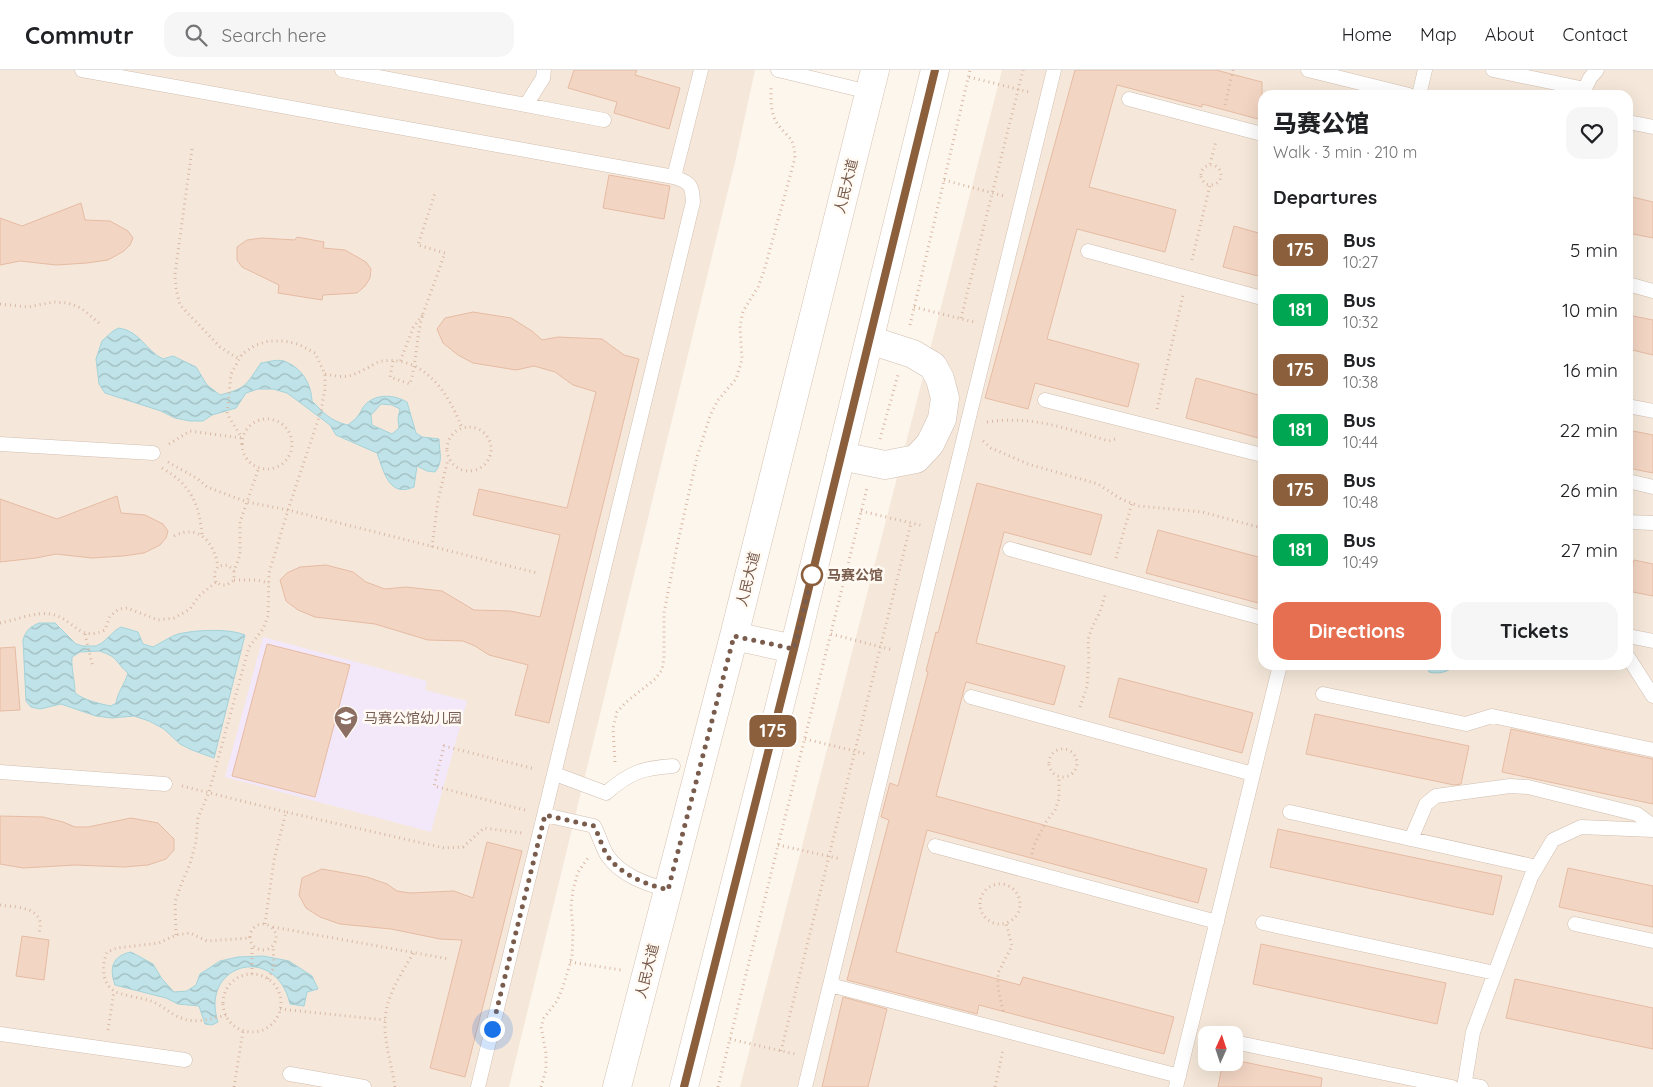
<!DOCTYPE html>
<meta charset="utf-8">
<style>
:root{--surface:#fff;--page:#f6f6f6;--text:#202124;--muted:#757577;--line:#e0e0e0;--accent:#e76f51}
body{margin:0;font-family:Quicksand,"Noto Sans SC",sans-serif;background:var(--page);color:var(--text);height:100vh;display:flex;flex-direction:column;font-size:19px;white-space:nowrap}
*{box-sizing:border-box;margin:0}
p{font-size:16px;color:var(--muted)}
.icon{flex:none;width:28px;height:28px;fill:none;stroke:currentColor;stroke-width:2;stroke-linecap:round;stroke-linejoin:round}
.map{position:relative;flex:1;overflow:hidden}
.details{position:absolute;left:1258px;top:20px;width:375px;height:580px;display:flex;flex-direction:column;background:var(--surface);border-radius:15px;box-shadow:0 5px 20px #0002}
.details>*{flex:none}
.badge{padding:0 10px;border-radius:8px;font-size:18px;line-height:32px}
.needle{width:32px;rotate:3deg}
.fabs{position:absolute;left:1198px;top:956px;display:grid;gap:10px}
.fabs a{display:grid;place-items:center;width:45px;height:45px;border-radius:10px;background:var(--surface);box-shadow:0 5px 20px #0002;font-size:25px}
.you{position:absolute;width:25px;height:25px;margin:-12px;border:4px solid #fff;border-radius:50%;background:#1a73e8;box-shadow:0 0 0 8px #1a73e833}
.map>.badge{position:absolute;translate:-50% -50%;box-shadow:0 0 0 2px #fff}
h2{padding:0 15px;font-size:19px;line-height:45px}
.round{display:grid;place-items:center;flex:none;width:52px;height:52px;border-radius:15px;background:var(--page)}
.overview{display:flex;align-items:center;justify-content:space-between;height:85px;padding:0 15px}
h1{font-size:24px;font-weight:800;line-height:38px}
.cta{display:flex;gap:10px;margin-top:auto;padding:10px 15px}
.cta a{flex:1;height:58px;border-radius:15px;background:var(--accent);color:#fff;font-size:20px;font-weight:800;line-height:58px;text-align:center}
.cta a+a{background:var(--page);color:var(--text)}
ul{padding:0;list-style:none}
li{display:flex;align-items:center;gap:15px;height:60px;padding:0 15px}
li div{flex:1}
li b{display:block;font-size:19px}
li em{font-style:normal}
li .badge{min-width:55px;font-weight:700;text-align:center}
header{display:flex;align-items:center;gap:30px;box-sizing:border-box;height:70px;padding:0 25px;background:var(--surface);border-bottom:1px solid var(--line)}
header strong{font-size:24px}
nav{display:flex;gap:28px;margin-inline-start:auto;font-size:18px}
.search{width:350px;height:45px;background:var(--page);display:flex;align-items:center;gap:12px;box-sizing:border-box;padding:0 18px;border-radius:15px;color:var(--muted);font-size:19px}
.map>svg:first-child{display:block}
</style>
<header>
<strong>Commutr</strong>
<div class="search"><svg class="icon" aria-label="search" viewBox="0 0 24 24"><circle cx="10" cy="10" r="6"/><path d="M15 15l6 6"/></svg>Search here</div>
<nav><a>Home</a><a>Map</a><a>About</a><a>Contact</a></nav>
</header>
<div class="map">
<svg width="1653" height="1017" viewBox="0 0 1653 1017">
<defs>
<pattern id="water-waves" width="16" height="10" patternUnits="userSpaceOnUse" patternTransform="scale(1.25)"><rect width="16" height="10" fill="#bfe3e8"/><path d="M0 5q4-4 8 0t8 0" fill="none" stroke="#a0bbbe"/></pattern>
</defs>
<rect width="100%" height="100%" fill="#fdf6ec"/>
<path fill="#f5e8da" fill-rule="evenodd" d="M0,0H755L736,88L509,1017H0Z
M1002,0H1653V1017H740ZM1262,25H1628V595H1262ZM1206,965H1234V992H1206Z"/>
<path fill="#f3e8fa" d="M263,567L427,611L425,620L467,631L431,762L225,707Z"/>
<path fill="url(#water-waves)" stroke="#a5d3da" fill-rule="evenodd" d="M119,258C140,261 146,281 163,289L173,286L196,297L207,315L220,325C247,318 245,316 261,293C268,292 277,289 284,291C302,298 311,313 312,331C324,343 330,351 348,355C351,352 355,350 357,347C361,343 362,337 366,334C377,323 395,325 407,332L416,363L422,367L439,369C439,382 444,391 435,402L427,401L417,396L414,417C389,428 384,402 377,383L336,365L330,355L298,331L287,323L273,319H258L246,323L236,338L212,345L203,351H190L175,348L161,341L105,323L99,314L96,289L102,271L113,261ZM381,334L392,335L400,339L398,348L399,358L392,364L372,355L371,345Z
M39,553H55L76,574L83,576H96L102,573L116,560L121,557L138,562L143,574L153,577C161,573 169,567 178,564C195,560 229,558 245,565L214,688L192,680L180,674L164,659L149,651L134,646L112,648L96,646L61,634L40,639L31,637L26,631L23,570C26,560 30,557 39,553ZM99,581C119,587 114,591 128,603C125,614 118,621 116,633L111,636C100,634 84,630 75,623C75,610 71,599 72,587L80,582Z
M1427,595H1454C1449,603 1437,604 1429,602Z
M131,882L153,894L162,909L174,922L187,921L196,915L200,904L220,891L238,887L263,886L289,891L312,906L318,919L307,922L304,936L290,934C276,872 199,894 218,952L212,955L205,954L199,936L178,934L166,928L115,915C109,898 112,886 131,882Z"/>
<path fill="#f3d5c3" stroke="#e6bba3" d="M574,0H637L635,5L680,18L669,59L614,43L617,32L568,18Z
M1075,0H1216L1262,12V50L1202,34V37L1117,15L1089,117L1176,140L1165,182L1077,159L1047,269L1139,294L1128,337L1035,313L1028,339L985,328Z
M609,105L670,116L664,149L603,138Z
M1628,126L1653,132V168L1628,163Z
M81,133L85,150L110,151L128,161L133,168L130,175L124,181L108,190L87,193L56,195L20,191L0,195V148L22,156Z
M1234,156L1262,164V207L1223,197Z
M297,167L324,172L323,178L345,180L366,192L371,199L370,208L365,216L357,223L323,225L322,230L278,223L279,215L242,197L237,190V177L247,170L262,168L295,170Z
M473,242L511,248L532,261L542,270L558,267L602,269L624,285L639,289L549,653L515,645L528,595L489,585L475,576L463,571L428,570L375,554L315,547L298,540L286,531L280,510L287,503L300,497L326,495L353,502L366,512L385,519L406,517L442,521L474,540L510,541L540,547L560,465L473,445L479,419L567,438L596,322L573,315L555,302L534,296L516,300L473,293L458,285L443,273L437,259L445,248Z
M1628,245L1653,250V285L1628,279Z
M1196,308L1262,326V369L1186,348Z
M1628,360L1653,365V403L1628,398Z
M977,413L1102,445L1091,485L1004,462L976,573L1065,596L1054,635L966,612L936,726L1207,799L1198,833L927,760L896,882L1020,915L1023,907L1174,947L1164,984L979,935L977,944L847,910L889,750L881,747L890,713L898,716L928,602L926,601L936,562L938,563Z
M117,426L121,443L145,445L163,454L168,461L166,468L160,475L144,483L123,486L92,488L56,484L36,488L0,492V429L57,449Z
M1158,460L1262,488V534L1146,503Z
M1634,490L1653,494V526L1628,521Z
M267,574L350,595L315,727L232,706Z
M15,577L20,640L0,641V578Z
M1119,608L1253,643L1242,683L1109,647Z
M1315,644L1469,676L1461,714L1454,715L1306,684Z
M1511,659L1653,689V734L1502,702Z
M0,746L43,747L63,752L75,757H88L131,748L158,753L174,769V780L166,789L148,795L124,797L75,795L23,798L0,794Z
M1278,759L1502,806L1493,845L1270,797Z
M487,772L522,781L465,1007L430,998L462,870L440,869L391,859L340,854L320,847L306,838L299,825L302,808L322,799L367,807L387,814L397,821L410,823L454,821L473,828Z
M1568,798L1653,816V857L1559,837Z
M22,866L49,870L44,910L16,906Z
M1261,874L1446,913L1437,954L1253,914Z
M1515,909L1653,938V979L1506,948Z
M843,927L887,939L868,1017H822Z
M1234,990L1322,1008L1321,1017H1218L1223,992H1234Z"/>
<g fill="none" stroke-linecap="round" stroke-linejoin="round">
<defs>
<path id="lane" d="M82,0L674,107C691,113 692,115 693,132L478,1017
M342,0L604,50
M778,0L869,22
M1308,0L1409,25
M1493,0L1585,19
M1419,25L1425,0
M1582,25L1590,8L1597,0
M1129,29L1262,64
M526,35L543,8L544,0
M1628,52L1653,57
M674,107L701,0
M1088,181L1262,228
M1628,214L1653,221
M1045,330L1262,385
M1628,336L1653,341
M0,374L153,383
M1628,411L1653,417
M1628,452L1653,453
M1010,479L1262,548
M1628,566L1653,571
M1628,587L1653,626
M1323,624L1466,654L1492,646L1653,680
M971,627L1253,704
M0,702L165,714
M555,704L606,723C630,702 643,698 673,696
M1290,742L1537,797
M545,745L594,756C599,765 602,777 607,785C620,805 646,814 668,820
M1411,769L1426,734L1436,726L1510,716L1528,717L1637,744L1653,756
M935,776L1217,852
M1263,853L1495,903
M1575,854L1653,871
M830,915L1179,1006
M0,964L185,990
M1234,972L1452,1017
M290,1004L364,1017
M1464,1014L1481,1017
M805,1017L1054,0
M1176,1017L1280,595
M1464,1017L1473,962L1531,807L1553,770L1581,757L1653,760"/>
<path id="street" d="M841,386L885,395L916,389L930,374L942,349L945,328L940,309L933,296L913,284L870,270"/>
<path id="secondary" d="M734,566L794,579
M617,1017L734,566L875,0
M684,1017L794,579L935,0"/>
</defs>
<use href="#lane" stroke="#d1beb0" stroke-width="15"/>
<use href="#street" stroke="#d1beb0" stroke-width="29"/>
<use href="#secondary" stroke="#d6c0b0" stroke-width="29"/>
<path stroke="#d9b8a5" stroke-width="3" stroke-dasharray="1 4" stroke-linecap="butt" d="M969,7L1029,22
M1225,35L1233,0
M192,79L175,204L176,219L180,235L220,277L239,289
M1210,94L1216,71
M1201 105a10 10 0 1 1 20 0a10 10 0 1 1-20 0Z
M944,110L1004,126
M1192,190L1210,115
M0,234L28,237L54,232L68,233L81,238L99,253
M914,237L974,252
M423,244L445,183L418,175L435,123
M961,248L1023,0
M910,255L970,0
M393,291L390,307L410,314C417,291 416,267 423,244L413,258L400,292
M325,304C347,308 348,308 369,297C373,295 378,291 383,291C425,286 449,324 462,358
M1157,339L1183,225
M242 374a25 25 0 1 1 50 0a25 25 0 1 1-50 0Z
M987,352C1032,345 1067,359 1109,371L1118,368
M447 379a22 22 0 1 1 44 0a22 22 0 1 1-44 0Z
M880,369L898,305
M983,371L991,378L1028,394L1098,414L1121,429L1139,436L1202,442L1262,458
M169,374L190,361L241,368
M168,392L198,409L207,417L247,432L288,440L537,503
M162,398C191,415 199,433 202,465
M861,441L924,456
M174,466C199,453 214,473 218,496
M432,477L438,430L448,389
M1116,488L1132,433
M234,510H257L269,513
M216,512L214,504L218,496L228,495L234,501
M0,553C17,550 38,540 55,545C75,552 81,572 105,560L110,546L119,539L127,538L158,550L174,548L190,539L199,526L216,512L221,515H227L234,510V501L240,485V452L259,397
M85,564L93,598
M831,564L893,580
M1080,637L1087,617L1089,589L1088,570L1092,557L1100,542L1105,525
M805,669L867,684
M1049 693a14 14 0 1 1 28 0a14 14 0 1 1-28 0Z
M615,692L613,658L617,642L625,633L655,609L662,600L664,588V543L677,476L697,387L710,346L718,330L736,309L742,290L740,256L743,241L758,217L764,201L795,88C794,67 790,70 779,56C770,45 771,30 771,17
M182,716L286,742
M525,740L434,716L444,676L535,699
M778,775L841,789
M1032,784L1034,775L1046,752L1055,740L1059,729V706
M980 834a20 20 0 1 1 40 0a20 20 0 1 1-40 0Z
M0,835C12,837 37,836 40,852C41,856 39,861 39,865
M250 867a13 13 0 1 1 26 0a13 13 0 1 1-26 0Z
M265,854L274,790L286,742L444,778L463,777L484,758L522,763
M273,857L449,889
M176,865L175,832L181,815L190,794L196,772L198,748L209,722L249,577L263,559L268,546L269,503L288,440L321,341L325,319V304L315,283L298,274L284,271H268L254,276L242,284L231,304L227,344L242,368
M570,892L621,900
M252,904V876
M223 933a29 29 0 1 1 58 0a29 29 0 1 1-58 0Z
M268,909L274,897L273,876
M280,939L385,950
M1003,941L998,918V903L1012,876L1006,853
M226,945C212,949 195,954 181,948C172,945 162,935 151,931C142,928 120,925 114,921C101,912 102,895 107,882L117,878L159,873L176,865L190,863L207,871L250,868
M108,960L114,921
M730,969L795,984
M781,981L911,453
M234,1017L243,961
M395,1017C392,996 384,972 385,951C386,925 402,903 414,882
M541,1017L546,1000V983L541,957L544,948L557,931L562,919L568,901L572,886L573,860L571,837L573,820L578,802L588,788
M718,1017L867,418
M995,1017L1003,980"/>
<use href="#lane" stroke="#fff" stroke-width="14"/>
<use href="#street" stroke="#fff" stroke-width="28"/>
<use href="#secondary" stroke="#fff" stroke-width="28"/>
</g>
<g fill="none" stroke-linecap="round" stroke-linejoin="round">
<defs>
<path id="line" d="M684,1017L794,579L935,0"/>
</defs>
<use href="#line" stroke="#fff" stroke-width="11"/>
<use href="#line" stroke="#8b5e3c" stroke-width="8"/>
<path stroke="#7a5c4d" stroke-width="5" stroke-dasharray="0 9" d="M492,959L545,745L594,756C599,765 602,777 607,785C620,805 646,814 668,820L734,566L794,579L813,502L812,505"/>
</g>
<defs>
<symbol id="school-pin" viewBox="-11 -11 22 30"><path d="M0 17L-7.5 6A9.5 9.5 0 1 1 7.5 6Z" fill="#8d6e63" stroke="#fffaf3"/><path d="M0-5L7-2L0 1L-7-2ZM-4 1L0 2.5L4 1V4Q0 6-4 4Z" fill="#fff"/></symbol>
</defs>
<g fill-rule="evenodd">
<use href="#school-pin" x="332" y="634" width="28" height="38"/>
</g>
<circle fill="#fff" stroke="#8b5e3c" stroke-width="2.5" cx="812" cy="505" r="10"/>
<g text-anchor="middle" stroke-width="5" stroke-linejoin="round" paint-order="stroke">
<g font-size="14" fill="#7a5c4d" stroke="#fffaf3">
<text transform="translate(846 116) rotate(-76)" y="5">人民大道</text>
<text transform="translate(748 509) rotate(-76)" y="5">人民大道</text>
<text transform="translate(647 901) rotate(-76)" y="5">人民大道</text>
</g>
<g font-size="14" font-weight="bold" fill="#7a5c4d" stroke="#fffaf3" text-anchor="start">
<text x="827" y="510">马赛公馆</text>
</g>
<g font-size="14" fill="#785e54" stroke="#fffaf3" text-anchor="start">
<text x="364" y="653">马赛公馆幼儿园</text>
</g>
</g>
</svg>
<div class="fabs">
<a><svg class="needle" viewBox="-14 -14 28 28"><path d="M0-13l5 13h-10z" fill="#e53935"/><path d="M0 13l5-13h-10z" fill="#757577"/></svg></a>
</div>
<div class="you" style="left:492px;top:959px"></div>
<b class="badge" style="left:773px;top:661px;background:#8b5e3c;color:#fff">175</b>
<section class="details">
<div class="overview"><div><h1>马赛公馆</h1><p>Walk · 3 min · 210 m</p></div><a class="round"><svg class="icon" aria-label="heart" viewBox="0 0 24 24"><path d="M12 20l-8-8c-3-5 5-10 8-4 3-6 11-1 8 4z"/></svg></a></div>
<h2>Departures</h2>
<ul>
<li><span class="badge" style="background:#8b5e3c;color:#fff">175</span><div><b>Bus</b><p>10:27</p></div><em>5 min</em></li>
<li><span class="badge" style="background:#00a651;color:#fff">181</span><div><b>Bus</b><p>10:32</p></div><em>10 min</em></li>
<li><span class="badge" style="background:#8b5e3c;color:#fff">175</span><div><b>Bus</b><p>10:38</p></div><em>16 min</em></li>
<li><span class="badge" style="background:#00a651;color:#fff">181</span><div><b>Bus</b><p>10:44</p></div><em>22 min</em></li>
<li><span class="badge" style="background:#8b5e3c;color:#fff">175</span><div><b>Bus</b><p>10:48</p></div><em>26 min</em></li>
<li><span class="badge" style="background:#00a651;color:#fff">181</span><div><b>Bus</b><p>10:49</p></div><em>27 min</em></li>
</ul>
<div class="cta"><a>Directions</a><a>Tickets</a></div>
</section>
</div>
